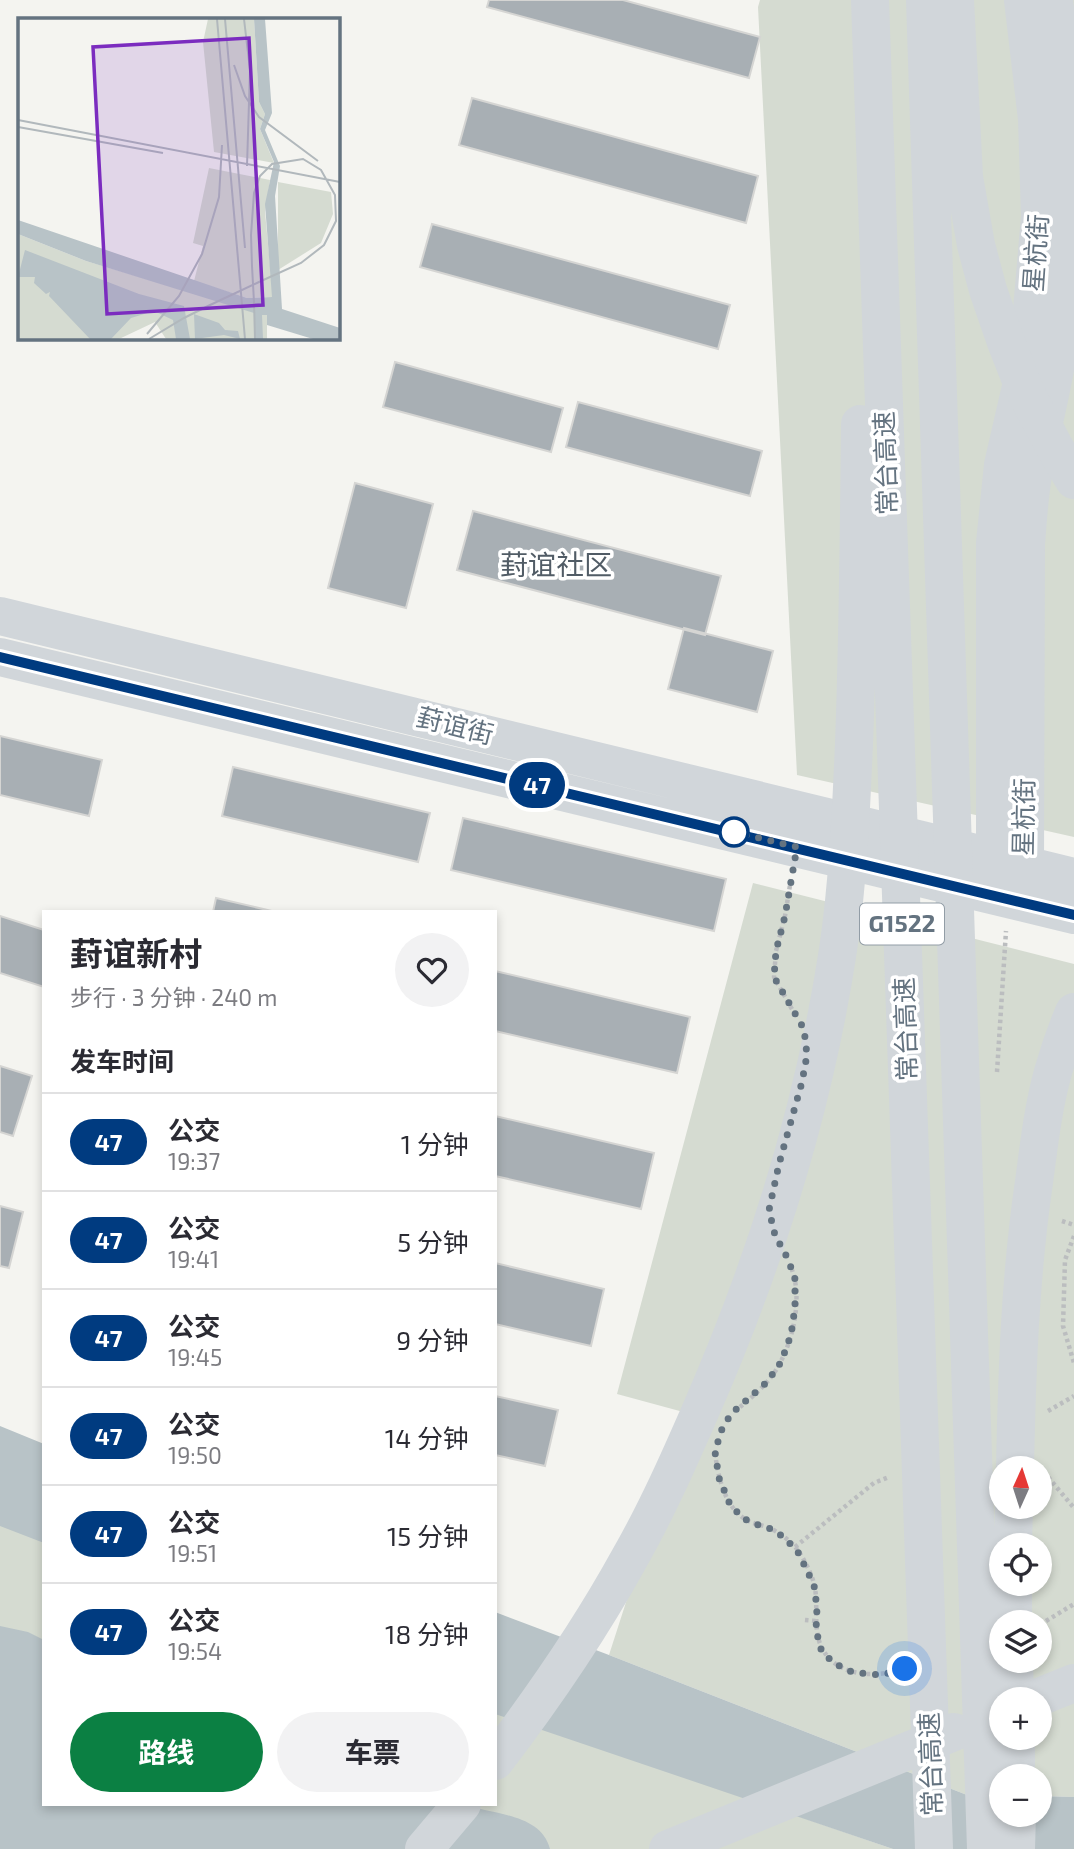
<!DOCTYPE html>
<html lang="zh">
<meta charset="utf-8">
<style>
:root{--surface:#fff;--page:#f2f2f3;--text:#2b2b33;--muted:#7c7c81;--line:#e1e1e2;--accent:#0b8043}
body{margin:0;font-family:"Exo 2","Noto Sans SC",sans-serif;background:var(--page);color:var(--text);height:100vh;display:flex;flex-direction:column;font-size:26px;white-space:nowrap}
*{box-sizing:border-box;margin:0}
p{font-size:23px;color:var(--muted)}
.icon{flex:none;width:38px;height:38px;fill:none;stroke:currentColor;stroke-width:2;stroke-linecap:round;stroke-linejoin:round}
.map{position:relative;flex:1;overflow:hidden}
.sheet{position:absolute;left:42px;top:910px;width:455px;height:896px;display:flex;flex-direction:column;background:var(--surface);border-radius:0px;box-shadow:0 4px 10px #0003}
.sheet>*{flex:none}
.badge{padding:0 14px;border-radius:23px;font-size:24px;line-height:46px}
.needle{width:46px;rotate:3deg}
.fabs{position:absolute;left:989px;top:1456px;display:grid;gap:14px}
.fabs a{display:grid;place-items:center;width:63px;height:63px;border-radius:50%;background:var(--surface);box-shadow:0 4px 10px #0003;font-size:35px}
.you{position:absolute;width:35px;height:35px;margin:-18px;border:5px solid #fff;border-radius:50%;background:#1a73e8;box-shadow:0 0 0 10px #1a73e833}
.map>.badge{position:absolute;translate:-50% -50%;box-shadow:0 0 0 4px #fff}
h2{padding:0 28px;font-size:26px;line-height:63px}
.round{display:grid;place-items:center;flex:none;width:74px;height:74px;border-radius:37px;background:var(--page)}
.summary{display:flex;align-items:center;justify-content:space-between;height:119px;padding:0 28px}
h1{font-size:33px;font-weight:700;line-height:52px}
.cta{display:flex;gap:14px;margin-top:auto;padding:14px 28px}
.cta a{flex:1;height:80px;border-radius:42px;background:var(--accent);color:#fff;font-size:28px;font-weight:700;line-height:80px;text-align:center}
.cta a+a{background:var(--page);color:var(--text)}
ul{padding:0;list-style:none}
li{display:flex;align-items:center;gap:21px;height:98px;padding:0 28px;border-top:2px solid var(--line)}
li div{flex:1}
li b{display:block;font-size:26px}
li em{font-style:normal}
li .badge{min-width:77px;font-weight:700;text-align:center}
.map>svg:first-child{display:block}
</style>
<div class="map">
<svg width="1074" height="1849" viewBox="0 0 1074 1849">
<rect width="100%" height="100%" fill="#f4f4f0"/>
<path fill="#d5dbd1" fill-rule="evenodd" d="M760,0H1074V837L797,775L758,7Z
M753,883L1074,964V1797L1040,1796V1776H1001L967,1795L609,1655L687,1413L617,1394ZM1001,1468H1040V1507H1001ZM1001,1545H1040V1584H1001ZM1001,1622H1040V1661H1001ZM1001,1699H1040V1738H1001Z
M0,1524L44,1540V1804H495V1709L618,1754L893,1849H0Z"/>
<path fill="#b8c3c7" d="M0,1426L44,1444V1543L0,1526Z
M495,1612L609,1655L967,1795L1001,1815H1040V1796L1074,1797V1849H893L495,1714Z
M0,1626L28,1632L44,1640V1804H464C492,1815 541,1813 550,1849H0Z"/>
<path fill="#a8afb4" stroke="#d5d5d3" stroke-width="2" d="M489,0H623L760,37L749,78L487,7Z
M472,98L758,176L746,223L459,145Z
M432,224L730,305L718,349L420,267Z
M395,362L563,408L551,452L383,407Z
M578,402L762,451L750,496L566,447Z
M355,483L433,504L406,608L328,588Z
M473,511L721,576L705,635L457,570Z
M684,628L773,651L757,712L668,689Z
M0,736L102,760L89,816L0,795Z
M233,767L430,813L418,862L222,816Z
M463,818L726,879L714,931L451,870Z
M216,898L276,912H213Z
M0,916L44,930V987L0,973Z
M495,971L690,1017L677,1073L495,1031Z
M0,1066L32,1076L13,1136L0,1132Z
M495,1116L654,1153L641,1209L495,1176Z
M0,1206L23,1212L9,1268L0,1266Z
M495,1263L604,1289L591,1346L495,1324Z
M495,1396L558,1410L545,1466L495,1455Z"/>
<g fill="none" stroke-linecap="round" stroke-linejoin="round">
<path stroke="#bbbdbf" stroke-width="4.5" stroke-dasharray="3.5 3.5" stroke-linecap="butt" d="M791,879L785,916L776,951L774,977L793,1011
M997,1072L1006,931
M1062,1221L1074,1225
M1074,1236L1065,1260L1063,1326L1074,1363
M740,1407C756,1394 772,1380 781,1361C794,1336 802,1297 792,1270
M1048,1411L1074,1396
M716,1460C719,1479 725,1504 742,1517C749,1523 758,1524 767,1527C777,1531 790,1540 797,1549C804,1559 813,1576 815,1588C819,1613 810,1639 830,1659C845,1675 875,1677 895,1671
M1048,1477L1074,1508
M795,1547L874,1483L889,1477
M805,1620L816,1621
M1046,1621L1074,1604"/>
<path stroke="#d1d6da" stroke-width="38" d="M0,616L1074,877
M0,657L1074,915
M1002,881L995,858V543L1003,465L1023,378L1031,322L1040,216L1037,119L1023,0
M1013,887L1025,865L1026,544C1028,520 1029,495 1034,470C1043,421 1057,373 1062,324C1069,269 1073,214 1071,159C1069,106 1060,53 1054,0"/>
<path stroke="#d1d6da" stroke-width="38" d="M870,0L934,1849
M925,0L986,1849
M955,0L964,177L976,245L988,290L1006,342L1026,393L1055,448L1074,480
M1015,1468C1017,1372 1020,1277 1034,1182C1039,1145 1043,1108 1053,1072C1059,1051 1066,1031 1074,1012
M1013,1545L1014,1507
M1013,1584V1622
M1014,1661L1015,1699
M1034,1699L1074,1683
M1016,1738V1776
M495,1761C543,1698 591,1628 629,1559C657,1510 680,1458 703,1405C766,1260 814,1107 838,950C848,882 851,813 854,744C858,637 859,531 860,424
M424,1849L462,1804
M668,1849L954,1732
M1016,1849L1017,1815"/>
</g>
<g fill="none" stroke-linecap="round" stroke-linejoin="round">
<defs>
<path id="line" d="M0,657L1074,915"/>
</defs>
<use href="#line" stroke="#fff" stroke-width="16"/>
<use href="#line" stroke="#003b80" stroke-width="10"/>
<path stroke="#647380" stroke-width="7" stroke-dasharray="0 12.6" d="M734,832L797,847L785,916L776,951L774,977L804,1029L807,1055L802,1082L779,1164L769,1210L775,1235L788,1259L795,1279V1307L791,1335L781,1362L767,1382L731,1414L721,1431L715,1452L719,1478L729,1502L741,1517L755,1524L767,1527L782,1536L797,1550L814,1585L817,1608L816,1630L821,1649L832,1662L852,1672L881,1675L905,1669"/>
</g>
<circle fill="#fff" stroke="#003b80" stroke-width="3.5" cx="734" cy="832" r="14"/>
<g text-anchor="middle" stroke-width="7" stroke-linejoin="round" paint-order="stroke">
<rect fill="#fff" stroke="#929da6" stroke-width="2" x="860" y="903.5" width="84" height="41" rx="5"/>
<g font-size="24" font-weight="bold" fill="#647380">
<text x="902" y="932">G1522</text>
</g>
<g font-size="26" fill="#647380" stroke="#fff">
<text transform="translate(1036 253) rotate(-86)" y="9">星杭街</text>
<text transform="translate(886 463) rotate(-92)" y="9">常台高速</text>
<text transform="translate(455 726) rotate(14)" y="9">葑谊街</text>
<text transform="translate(1024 817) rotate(-89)" y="9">星杭街</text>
<text transform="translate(906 1029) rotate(-92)" y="9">常台高速</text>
<text transform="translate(931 1764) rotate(-92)" y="9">常台高速</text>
</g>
<g font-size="28" fill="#515c66" stroke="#fff">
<text x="556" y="575">葑谊社区</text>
</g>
</g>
<g transform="translate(18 18)">
<rect width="322" height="322" fill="#f4f4f0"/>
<path d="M190,1H236L241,84L247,96L242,111L256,145L196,134L185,24ZM191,150L252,162L247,194L255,279L229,280L176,263L185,228L175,225ZM260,164L313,174L315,196L303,225L260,252ZM0,216L68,243L249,297V321H148L137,304L101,321H0Z" fill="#d5dbd1"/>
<path d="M236,1H247L254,95L247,112L262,148L257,178L264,291L322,310V321H295L249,307V297H244L245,321H237L236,295L68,243L0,216V202L229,280L254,279L247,186L256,144L242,111L247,96L241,84ZM7,232L121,276L166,288L172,321H158L155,302L136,293L113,300L93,321H72L31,278L32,274L28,276L16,265L17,259H0ZM176,296L201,305L207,312L220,313L222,321L206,317L177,321Z" fill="#b8c3c7"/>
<path fill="none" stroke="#b1b8bc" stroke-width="2" d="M199,1L227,321M207,1L227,230M226,1L232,52L229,148M216,47L227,78L241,99L300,143M0,102L322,164M0,109L145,135M129,316L161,278L184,236L201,179L204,127M131,321L166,300L190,288L241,264L283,245L306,227L318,203L317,177L303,152L285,141L254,146L242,158L236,175L233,217L234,248L236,284L237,321"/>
<path fill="#7b2cbf" fill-opacity="0.15" stroke="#7b2cbf" stroke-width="3.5" d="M231,20L245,287L89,296L75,29Z"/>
<rect width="322" height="322" fill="none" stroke="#647380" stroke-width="3.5"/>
</g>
</svg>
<div class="fabs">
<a><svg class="needle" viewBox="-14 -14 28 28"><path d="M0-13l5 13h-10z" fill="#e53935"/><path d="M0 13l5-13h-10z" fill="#7c7c81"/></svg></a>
<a><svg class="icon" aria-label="locate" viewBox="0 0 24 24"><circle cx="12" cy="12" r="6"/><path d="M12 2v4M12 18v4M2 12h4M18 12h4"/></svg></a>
<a><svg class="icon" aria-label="layers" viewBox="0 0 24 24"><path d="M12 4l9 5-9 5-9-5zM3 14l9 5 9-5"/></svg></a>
<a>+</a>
<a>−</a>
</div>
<div class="you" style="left:905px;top:1669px"></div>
<b class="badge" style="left:537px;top:785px;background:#003b80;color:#fff">47</b>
<section class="sheet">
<div class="summary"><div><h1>葑谊新村</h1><p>步行 · 3 分钟 · 240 m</p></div><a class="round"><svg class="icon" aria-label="heart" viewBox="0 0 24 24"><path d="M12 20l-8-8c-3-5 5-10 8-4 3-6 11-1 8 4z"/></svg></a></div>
<h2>发车时间</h2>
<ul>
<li><span class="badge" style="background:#003b80;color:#fff">47</span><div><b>公交</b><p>19:37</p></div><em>1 分钟</em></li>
<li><span class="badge" style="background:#003b80;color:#fff">47</span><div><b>公交</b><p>19:41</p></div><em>5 分钟</em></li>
<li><span class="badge" style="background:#003b80;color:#fff">47</span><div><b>公交</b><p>19:45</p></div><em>9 分钟</em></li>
<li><span class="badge" style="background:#003b80;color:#fff">47</span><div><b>公交</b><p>19:50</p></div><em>14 分钟</em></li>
<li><span class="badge" style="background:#003b80;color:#fff">47</span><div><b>公交</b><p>19:51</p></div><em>15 分钟</em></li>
<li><span class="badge" style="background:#003b80;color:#fff">47</span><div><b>公交</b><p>19:54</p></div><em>18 分钟</em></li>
</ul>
<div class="cta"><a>路线</a><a>车票</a></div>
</section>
</div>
